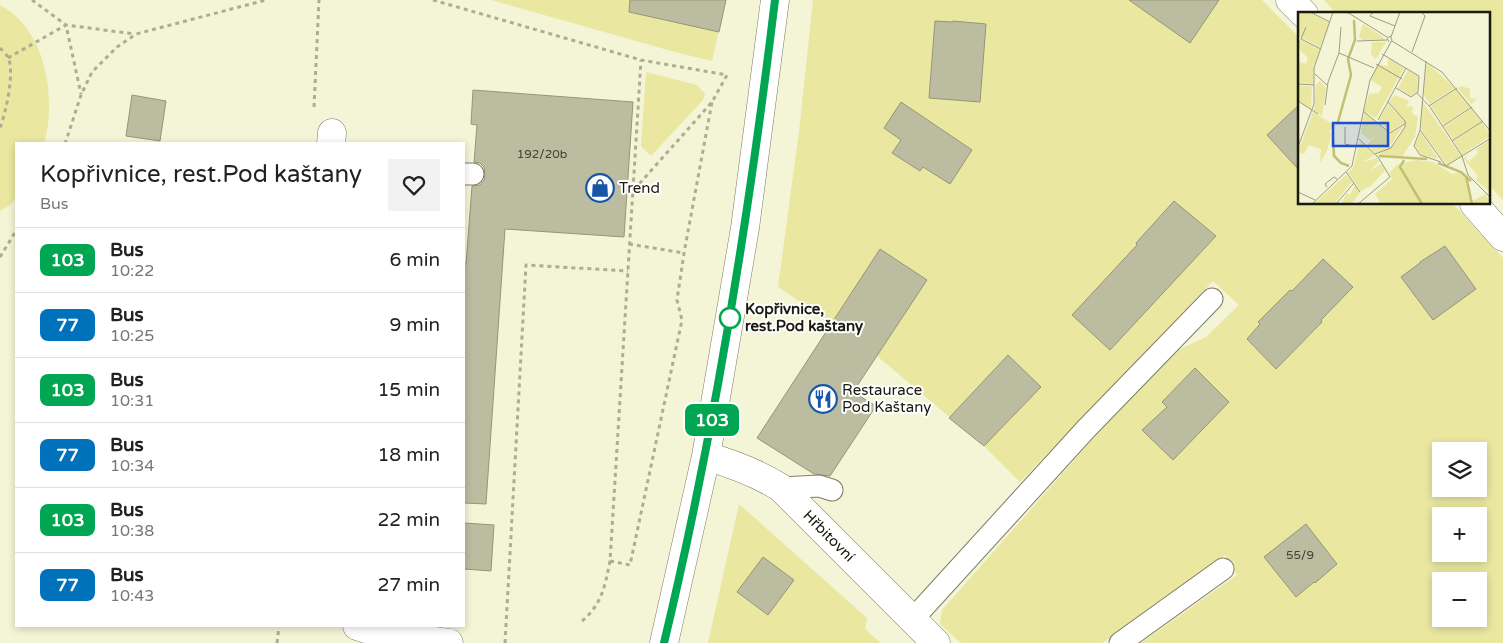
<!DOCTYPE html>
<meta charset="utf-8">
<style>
:root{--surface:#fff;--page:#f2f2f2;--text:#222;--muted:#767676;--line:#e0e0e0}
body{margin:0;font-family:"Varela Round",sans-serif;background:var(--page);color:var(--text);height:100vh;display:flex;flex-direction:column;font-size:19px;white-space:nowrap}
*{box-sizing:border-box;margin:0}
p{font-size:16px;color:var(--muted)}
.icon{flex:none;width:28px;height:28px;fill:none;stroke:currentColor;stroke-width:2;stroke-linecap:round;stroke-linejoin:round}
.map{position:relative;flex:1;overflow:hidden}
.drawer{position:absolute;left:15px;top:142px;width:450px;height:485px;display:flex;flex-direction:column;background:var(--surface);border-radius:0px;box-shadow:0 2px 8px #0003}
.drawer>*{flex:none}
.badge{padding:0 10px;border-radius:8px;font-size:18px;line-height:32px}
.controls{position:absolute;left:1432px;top:442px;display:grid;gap:10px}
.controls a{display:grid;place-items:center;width:55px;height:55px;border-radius:0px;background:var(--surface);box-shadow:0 2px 8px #0003;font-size:25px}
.map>.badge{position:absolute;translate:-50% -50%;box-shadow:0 0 0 2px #fff}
.round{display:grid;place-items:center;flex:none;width:52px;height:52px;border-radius:0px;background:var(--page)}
.overview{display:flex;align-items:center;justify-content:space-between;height:85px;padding:0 25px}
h1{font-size:24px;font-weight:600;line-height:38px}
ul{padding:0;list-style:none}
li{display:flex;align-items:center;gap:15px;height:65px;padding:0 25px;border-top:1px solid var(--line)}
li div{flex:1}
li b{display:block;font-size:19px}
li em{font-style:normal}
li .badge{min-width:55px;font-weight:700;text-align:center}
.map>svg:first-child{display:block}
</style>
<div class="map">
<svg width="1503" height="643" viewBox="0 0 1503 643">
<rect width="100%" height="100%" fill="#f4f4d6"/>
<path fill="#e9e7a0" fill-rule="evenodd" d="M491,0H726L712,61L675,52Z
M813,0H1262L1299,37V204H1453L1503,258V643H1141L1237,575L1225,555L1102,643H961L940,624L942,610L1115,414L1178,350L1206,337L1239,305L1213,281L1020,482L984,446L877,356L832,323L778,287L799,132ZM1441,451H1479V489H1441ZM1441,516H1479V554H1441ZM1441,581H1479V619H1441Z
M1324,0H1503V200L1489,185V14H1336Z
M0,5C46,29 57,98 44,144H16V197L10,205L0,211Z
M646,72L697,85L705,94L703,100L651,156L641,146Z
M739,504L867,618L865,629L881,643H708Z"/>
<path fill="#bcbca0" stroke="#959579" d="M630,0H726L719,32L629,12Z
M1129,0H1219L1190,43Z
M935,21L953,22V21L986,24L980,102L929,98Z
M473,90L633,102L624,237L505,229L486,504L464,503V264H466L472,186L480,185L484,180L485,174L484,167L480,163L474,162L477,125L471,124Z
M132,95L166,101L160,141L126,136Z
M901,102L972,150L950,184L923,167L920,171L892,153L901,140L884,128Z
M1299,105V170L1267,135Z
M1174,201L1216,236L1110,350L1072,315L1137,245L1136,243Z
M1445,246L1476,289L1433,320L1401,277L1420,263V262Z
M880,249L927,280L853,392L876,406L830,476L814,474L757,438Z
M1323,259L1353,287L1321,320L1322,322L1276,369L1247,339L1260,324L1258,322L1290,290L1292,291Z
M1008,355L1041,387L984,446L949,418Z
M1195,368L1229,402L1173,460L1142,430L1167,407L1162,402Z
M464,523L494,525L491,571L464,569Z
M1306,524L1337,564L1315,583L1314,582L1296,597L1264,557Z
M763,557L794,580L768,615L737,592Z"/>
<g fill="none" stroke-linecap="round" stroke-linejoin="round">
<defs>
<path id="lane" d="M464,174H473
M781,488L819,486L832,490
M912,620L1086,429L1212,299
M1120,643L1223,569"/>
<path id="street" d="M1290,0L1304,14
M331,144L332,133
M1474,204L1503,237
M706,456C733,464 758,473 781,488L936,643
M357,626L381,634L449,643
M664,643L706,456L745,228L775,0"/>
</defs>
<use href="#lane" stroke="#7e7e63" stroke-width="23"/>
<use href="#street" stroke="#7e7e63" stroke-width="29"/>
<path stroke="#adad95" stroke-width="3" stroke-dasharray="4 4" stroke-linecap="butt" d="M32,0L66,25L135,34
M433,0L641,60L727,75L712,102L633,191
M0,48C2,50 6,54 8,57C15,72 6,112 0,128
M8,58L66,25L81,94
M314,107L319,0
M65,144L81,95L92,72L117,47L136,34L266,0
M629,244L684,253
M0,257L16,231
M610,561L630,565L682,320L677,300L684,253L712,102
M582,621C602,604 605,586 610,561L641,60
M277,643L279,626
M505,643L526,265L628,271"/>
<use href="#lane" stroke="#fff" stroke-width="21"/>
<use href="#street" stroke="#fff" stroke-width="28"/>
</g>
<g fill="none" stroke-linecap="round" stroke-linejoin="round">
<defs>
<path id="line" d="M664,643C715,431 749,216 775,0"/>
</defs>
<use href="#line" stroke="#fff" stroke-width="11"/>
<use href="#line" stroke="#00a651" stroke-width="8"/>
</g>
<defs>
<symbol id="shop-ring" viewBox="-11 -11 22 22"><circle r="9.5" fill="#fff" stroke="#1855a6" stroke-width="1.5"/><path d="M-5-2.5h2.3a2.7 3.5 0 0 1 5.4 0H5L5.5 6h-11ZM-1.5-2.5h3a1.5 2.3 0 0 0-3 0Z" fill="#1855a6"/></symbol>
<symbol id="restaurant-ring" viewBox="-11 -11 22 22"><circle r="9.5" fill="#fff" stroke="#1855a6" stroke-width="1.5"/><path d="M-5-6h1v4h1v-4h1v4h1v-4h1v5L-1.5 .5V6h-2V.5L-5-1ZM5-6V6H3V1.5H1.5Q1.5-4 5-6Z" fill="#1855a6"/></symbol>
</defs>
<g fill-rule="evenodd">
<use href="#shop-ring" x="584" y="172" width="32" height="32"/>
<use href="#restaurant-ring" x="807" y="383" width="32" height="32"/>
</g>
<circle fill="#fff" stroke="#00a651" stroke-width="2.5" cx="730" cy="318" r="10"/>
<g text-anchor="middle" stroke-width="4" stroke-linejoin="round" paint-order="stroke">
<g font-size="12" fill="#424233">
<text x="542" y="158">192/20b</text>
<text x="1300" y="559">55/9</text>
</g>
<g font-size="15" fill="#1a1a0f" stroke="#fff" text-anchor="start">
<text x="619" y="193">Trend</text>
<text x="842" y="395">Restaurace<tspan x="842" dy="17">Pod Kaštany</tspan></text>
</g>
<g font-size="15" font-weight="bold" fill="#1a1a0f" stroke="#fff" text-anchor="start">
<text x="745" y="314">Kopřivnice,<tspan x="745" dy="17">rest.Pod kaštany</tspan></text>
</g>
<g font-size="15" fill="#1a1a0f" stroke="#fff">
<text transform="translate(829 536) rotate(45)" y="5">Hřbitovní</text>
</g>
</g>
<g transform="translate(1298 12)">
<rect width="192" height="192" fill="#f4f4d6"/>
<path d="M0,0H10L32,11L22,35L0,24ZM65,12L85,25L86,28H64L62,25L60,28ZM0,27L22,37L16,53L11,52L16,54L15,72L0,71V49L8,52L10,46L0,36ZM74,30H88L78,47L73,42ZM90,46L106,56L78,106L66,99L71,82L81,81L84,75L73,68L79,52L90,54ZM129,51L157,76L132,92L125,82ZM110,58L120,64L119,80L113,84L100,76ZM22,69L28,76L24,104L16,99L18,73ZM0,73L14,75L13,98L0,88ZM163,74L172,77V86L179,87L173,92L160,76ZM158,77L173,95L145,113L133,94ZM96,83L111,89L108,95L115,94L114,101L120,105L117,125L103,146L80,143L98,131L108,112L91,90ZM124,89L163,144L149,153L123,118ZM90,92L107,110L92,120L81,108ZM174,96L184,109L155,128L146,115ZM15,100L37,114L31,119L33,122L30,136L22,152L23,137L11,133L6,142L0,140ZM66,100L92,122L106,113L90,137L78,141L73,137L80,131L72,136L69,133L80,121L72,128L63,121ZM184,110L192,124L164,143L156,129ZM122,120L140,146L139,147L123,143L117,134ZM192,128V180L178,168L180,164L165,146L171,142L167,146L173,151L171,146L173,148L180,141L178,137ZM62,129L77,143L64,150L79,146L81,149L72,159L83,152L87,158L74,173L63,179L50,161L56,154ZM119,148L135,150L154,162L163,160L168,165L174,189L188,182L192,192H125L105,158L123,192H83L77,182L94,167L91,161L101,151L104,157L105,151ZM48,163L54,170L36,192H16ZM57,173L62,181L53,192H48L44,190L49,181L52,183Z" fill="#e9e7a0"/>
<path fill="none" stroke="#c2c074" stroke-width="2.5" d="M40,110L53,63L50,47L57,28L56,8M35,126L36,144L43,151L51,154M81,144L129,147M106,148L102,155L124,192M140,151L163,160L173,169M168,164L174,192"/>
<path fill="none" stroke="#9d9d86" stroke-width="1" d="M12,0L32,10M49,0L89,25M75,0L72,4L97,14M8,15L3,27L23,37M93,25L102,0M59,29L89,28M94,29L144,60L193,120M114,40L127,4L123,0M41,41L76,56M84,42L121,64L120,80L113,85L98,76M128,49L122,118L116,134L122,143L143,150M78,52L104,67M17,62L29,73M0,72L16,73M119,81L132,95L164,144L170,163L193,186M0,89L20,102M27,93L30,70L41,41L43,15M131,94L159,76M65,99L92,121L108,111M80,108L108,56M145,114L174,95M47,115V132L59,135M122,118L148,154L193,126M154,129L185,109M0,135L16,92V56L35,0M77,142L93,136L107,115V109L90,90M48,160L62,180M29,175L27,172L36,165L39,167M0,180L17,188M14,192L54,154L72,68L94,28L92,24L89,26L91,30M38,192L56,171M60,192L92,165L80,145L61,127"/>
<path fill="#1d4ed8" fill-opacity="0.15" stroke="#1d4ed8" stroke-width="2.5" d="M35,111H90V134H35Z"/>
<rect width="192" height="192" fill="none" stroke="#1a1a0f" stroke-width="2.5"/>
</g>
</svg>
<div class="controls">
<a><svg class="icon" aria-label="layers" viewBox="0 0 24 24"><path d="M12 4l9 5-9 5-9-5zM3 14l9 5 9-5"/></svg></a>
<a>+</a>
<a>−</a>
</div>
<b class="badge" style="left:712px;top:420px;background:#00a651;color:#fff">103</b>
<section class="drawer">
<div class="overview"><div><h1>Kopřivnice, rest.Pod kaštany</h1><p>Bus</p></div><a class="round"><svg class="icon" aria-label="heart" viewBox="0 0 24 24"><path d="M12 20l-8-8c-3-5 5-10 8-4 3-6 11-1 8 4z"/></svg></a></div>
<ul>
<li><span class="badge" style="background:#00a651;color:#fff">103</span><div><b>Bus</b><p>10:22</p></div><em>6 min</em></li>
<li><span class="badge" style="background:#0072bc;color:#fff">77</span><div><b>Bus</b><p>10:25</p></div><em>9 min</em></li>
<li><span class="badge" style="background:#00a651;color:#fff">103</span><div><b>Bus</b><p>10:31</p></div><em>15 min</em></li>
<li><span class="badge" style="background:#0072bc;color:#fff">77</span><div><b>Bus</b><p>10:34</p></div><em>18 min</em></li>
<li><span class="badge" style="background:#00a651;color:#fff">103</span><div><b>Bus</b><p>10:38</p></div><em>22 min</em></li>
<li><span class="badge" style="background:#0072bc;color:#fff">77</span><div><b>Bus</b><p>10:43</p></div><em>27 min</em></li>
</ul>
</section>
</div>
